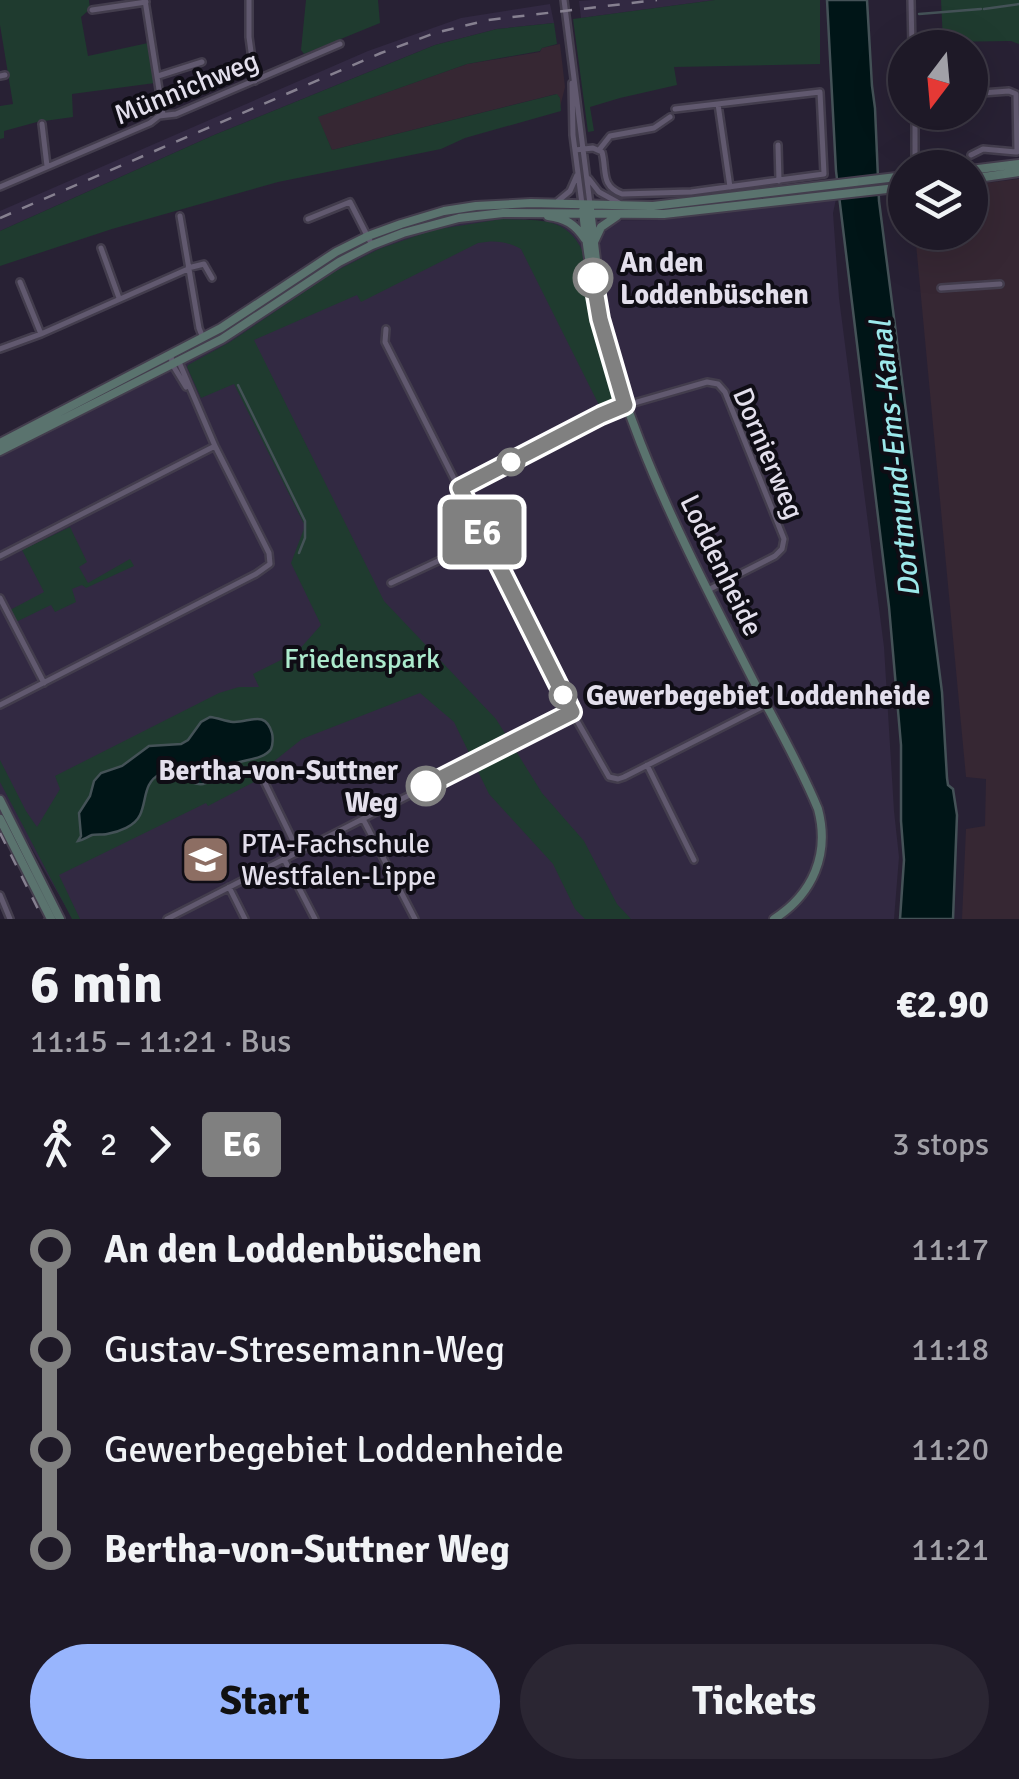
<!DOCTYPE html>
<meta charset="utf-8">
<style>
:root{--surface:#1e1927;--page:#2b2633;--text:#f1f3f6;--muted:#a1a0a7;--line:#3c3844;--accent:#98b5fd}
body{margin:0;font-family:Signika,sans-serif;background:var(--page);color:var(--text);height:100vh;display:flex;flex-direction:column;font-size:38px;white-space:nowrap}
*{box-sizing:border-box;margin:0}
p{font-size:32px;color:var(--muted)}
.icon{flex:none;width:55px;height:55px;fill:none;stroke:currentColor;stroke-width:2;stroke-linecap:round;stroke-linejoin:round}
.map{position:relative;height:919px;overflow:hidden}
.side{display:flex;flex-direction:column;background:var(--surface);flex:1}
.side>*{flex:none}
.badge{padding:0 20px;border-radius:8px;font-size:35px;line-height:65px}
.needle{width:65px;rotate:196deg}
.tools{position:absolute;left:888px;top:30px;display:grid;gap:20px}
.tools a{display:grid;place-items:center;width:100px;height:100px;border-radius:50%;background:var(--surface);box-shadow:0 10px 40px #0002,0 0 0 2px var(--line);font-size:50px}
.map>.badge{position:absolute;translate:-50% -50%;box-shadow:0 0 0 5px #fff}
.legs{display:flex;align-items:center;gap:15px;height:110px;padding:0 30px;font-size:32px}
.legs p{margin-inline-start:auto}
.summary{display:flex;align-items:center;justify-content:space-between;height:170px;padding:0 30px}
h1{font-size:55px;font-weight:800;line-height:75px}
.action{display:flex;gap:20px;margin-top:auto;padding:20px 30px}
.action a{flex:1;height:115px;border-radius:60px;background:var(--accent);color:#111;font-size:40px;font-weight:800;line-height:115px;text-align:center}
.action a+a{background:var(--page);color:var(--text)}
ul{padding:0 30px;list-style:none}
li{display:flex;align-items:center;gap:35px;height:100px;font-size:38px}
li i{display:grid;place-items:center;width:15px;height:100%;margin:0 12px;background:currentColor}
li i::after{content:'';width:25px;height:25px;margin:-12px;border:8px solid;border-radius:50%;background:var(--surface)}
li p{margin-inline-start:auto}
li:first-child i{background:linear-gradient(#0000 50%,currentColor 0)}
li:last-child i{background:linear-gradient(currentColor 50%,#0000 0)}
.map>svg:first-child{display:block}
</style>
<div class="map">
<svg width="1019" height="919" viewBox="0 0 1019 919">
<rect width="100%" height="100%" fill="#282134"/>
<path fill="#322942" d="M592,0H715L581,18L579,1Z
M550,4L554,23L497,29L435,45L214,135L0,231V211L368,51L461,18Z
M836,199L833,213L839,298L884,647L894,811L899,857L894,919H73L0,794V454L232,336L337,265L404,235L447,223L505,215L534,221L662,220Z"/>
<path fill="#362733" d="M560,44L565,87L560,107V98L556,94L332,150L317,117L467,64L540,52L542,48Z
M1019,179V919H962L966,829L985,826L986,779L966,777L915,233L970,232V185Z"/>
<path fill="#1f3b2f" d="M0,0H89L90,9L81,17L88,56L148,43L155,83L72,94L73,117L37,122L4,131V138L0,139V106L13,104L0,25Z
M306,0H378L380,23L304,54L301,50Z
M715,0H820V64L674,67L677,85L620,98L590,107L594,131L588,132L573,19Z
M941,0H1019V44L1011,41L943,42Z
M554,23L557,44L542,48L540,51L467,64L318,117L332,150L557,94L560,98L561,111L465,138L441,149L278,182L112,229L0,266V231L214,135L435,45L497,29Z
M502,219C538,221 566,215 583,252L615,403L604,409L598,403L521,249C506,241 495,240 478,243L361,302L357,295L254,340L384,601L496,719L542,793L584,841L617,904L631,919H585L575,909L553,864L489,794L454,722L420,693L302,739L253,778L254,782L208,806L206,803L59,875L80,919H72L0,782V760L26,811L37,827L60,789L55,776L219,693L239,687H259L253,674L297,652L321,625L291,563L305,526L234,384L201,398L187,367L188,365L230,342L334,272L379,249L433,230Z
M70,527L87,562L79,567L88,583L130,559L134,566L86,588L82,585L72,589L76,602L55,612L51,605L16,622L10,610L44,592L22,550Z"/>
<path fill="#001517" stroke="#445257" stroke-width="2.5" d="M827,0H867L872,86L875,108L879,201L942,692L947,778L948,785L953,789L957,815L953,919H900L904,860L901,821V745L889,607L836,171Z
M210,717C218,718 225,721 233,722C249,723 265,709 272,733C273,737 273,745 271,749C263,761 240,759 228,766C219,771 214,782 203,784C186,786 178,765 160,774C143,783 147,800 140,815C135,826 119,832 107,834C104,835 95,834 92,835C87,837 83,840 78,841L81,836L79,813L90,796L94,781L101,773L122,766L149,746L181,744L188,740L201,722Z"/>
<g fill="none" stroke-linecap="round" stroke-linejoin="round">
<path stroke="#445257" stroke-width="2.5" d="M984,9L1019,4
M919,14L981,9
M238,385L305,521V538L299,553"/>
<defs>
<path id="street" d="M145,0L163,115
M249,0V37L255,81
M564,0L590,204
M911,0L912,48
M92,10L146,2
M0,76L5,75
M158,76L202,62
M572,83L573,135L582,204
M982,93L1009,91L1016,94L1017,152
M718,104L730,187
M915,112V168
M42,124L47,166
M778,145L779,181
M575,150L593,148L602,152C607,170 600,186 622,194L691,192L824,174L820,92L675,109
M599,150L610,136L654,128L670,117
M971,155L983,149L1016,152
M589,179L599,192L619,203
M0,187L150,123L159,116L176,114L340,44
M558,201L570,191L577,175
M180,216L199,328L203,338
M308,219L350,202L372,245
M101,248L119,298
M188,268L204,264L212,278
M20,282L41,334
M941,288L1000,284
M386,329L385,342L572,712L609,777L618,779L624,777L766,705
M0,349L41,334L188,269
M171,354L172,364L186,387
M460,488L620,407L707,382L718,384L725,392L784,539L782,549L775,556L708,590
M0,556L215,446
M391,583L485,539
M0,598L44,683
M0,705L256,574L270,564L269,553L215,446L179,362
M647,765L694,860
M262,777L298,851
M363,819L415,919
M284,859L315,919
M229,887L245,919
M0,895L10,919
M167,919L572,712"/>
<path id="secondary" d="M970,170L1019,164
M970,179L1019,172
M590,209L600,294
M583,211C599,385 675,527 753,680C775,722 800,765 818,809C830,854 813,894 774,919
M548,216C565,218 575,224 585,239
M594,242L601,227L617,216
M0,443L221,328L336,252L368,236L401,224L444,211L476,206L531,203L653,206L905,176
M0,451L222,339L339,262L372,245L403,233L459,218L503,213L664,214L905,187
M0,800L60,919
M0,819L51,919"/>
</defs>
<use href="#street" stroke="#433d4d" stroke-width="10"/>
<use href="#secondary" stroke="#433d4d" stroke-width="12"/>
<use href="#street" stroke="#61596f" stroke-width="5"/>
<use href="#secondary" stroke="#5a736e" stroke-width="8"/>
<path stroke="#868090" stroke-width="2.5" stroke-dasharray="12 12" stroke-linecap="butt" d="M0,218L381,53L435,33L488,20L657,0
M0,833L43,919"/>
</g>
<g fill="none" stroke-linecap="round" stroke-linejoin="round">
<defs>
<path id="line-1" d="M426,786L572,712L460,488L601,415L625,405L600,319L593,278"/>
</defs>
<use href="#line-1" stroke="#fff" stroke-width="22"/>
<use href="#line-1" stroke="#808080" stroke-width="15"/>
</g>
<defs>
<symbol id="university-square" viewBox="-11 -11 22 22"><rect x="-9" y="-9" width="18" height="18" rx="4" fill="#8d6e63" stroke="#0f0d15"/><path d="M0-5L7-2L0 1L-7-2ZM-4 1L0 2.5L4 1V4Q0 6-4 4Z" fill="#fff"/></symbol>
</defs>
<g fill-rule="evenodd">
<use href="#university-square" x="178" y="832" width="55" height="55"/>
</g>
<g fill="#fff" stroke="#808080" stroke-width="5">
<circle cx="593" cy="278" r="18"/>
<circle cx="511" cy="462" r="12"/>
<circle cx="563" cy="695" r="12"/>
<circle cx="426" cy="786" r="18"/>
</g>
<g text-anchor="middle" stroke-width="8" stroke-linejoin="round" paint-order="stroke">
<g font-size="28" fill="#e3dfec" stroke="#0f0d15">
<text transform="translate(186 87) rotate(-22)" y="10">Münnichweg</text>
<text transform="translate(769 453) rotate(67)" y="10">Dornierweg</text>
<text transform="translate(722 565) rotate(64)" y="10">Loddenheide</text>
</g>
<g font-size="28" font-weight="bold" fill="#e3dfec" stroke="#0f0d15" text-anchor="start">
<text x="620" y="272">An den<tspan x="620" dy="32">Loddenbüschen</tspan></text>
<text x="586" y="705">Gewerbegebiet Loddenheide</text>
<text x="398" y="780" text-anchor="end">Bertha-von-Suttner<tspan x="398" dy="32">Weg</tspan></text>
</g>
<g font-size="28" fill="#aceacd" stroke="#0f0d15">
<text x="362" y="668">Friedenspark</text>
</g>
<g font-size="28" fill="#e3dfec" stroke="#0f0d15" text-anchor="start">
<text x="241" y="853">PTA-Fachschule<tspan x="241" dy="32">Westfalen-Lippe</tspan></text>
</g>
<g font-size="30" font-style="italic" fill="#9ce8ea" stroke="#0f0d15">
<text transform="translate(895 459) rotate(-96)" y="10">Dortmund-Ems-Kanal</text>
</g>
</g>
</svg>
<div class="tools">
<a><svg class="needle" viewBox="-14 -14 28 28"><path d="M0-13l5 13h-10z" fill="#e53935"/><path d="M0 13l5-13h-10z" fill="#a1a0a7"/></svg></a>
<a><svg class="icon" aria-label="layers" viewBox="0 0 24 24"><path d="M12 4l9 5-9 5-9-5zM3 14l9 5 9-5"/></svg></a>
</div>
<b class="badge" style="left:482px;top:532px;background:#808080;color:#fff">E6</b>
</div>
<section class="side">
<div class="summary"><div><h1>6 min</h1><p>11:15 – 11:21 · Bus</p></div><b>€2.90</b></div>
<div class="legs"><svg class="icon" aria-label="walk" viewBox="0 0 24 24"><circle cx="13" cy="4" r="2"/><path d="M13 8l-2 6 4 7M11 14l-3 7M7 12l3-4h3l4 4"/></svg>2<svg class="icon" aria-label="forward" viewBox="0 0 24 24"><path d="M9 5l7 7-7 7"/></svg><b class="badge" style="background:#808080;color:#fff">E6</b><p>3 stops</p></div>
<ul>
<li><i style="color:#808080"></i><b>An den Loddenbüschen</b><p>11:17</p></li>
<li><i style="color:#808080"></i><span>Gustav-Stresemann-Weg</span><p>11:18</p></li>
<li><i style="color:#808080"></i><span>Gewerbegebiet Loddenheide</span><p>11:20</p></li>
<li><i style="color:#808080"></i><b>Bertha-von-Suttner Weg</b><p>11:21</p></li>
</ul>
<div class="action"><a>Start</a><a>Tickets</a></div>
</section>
